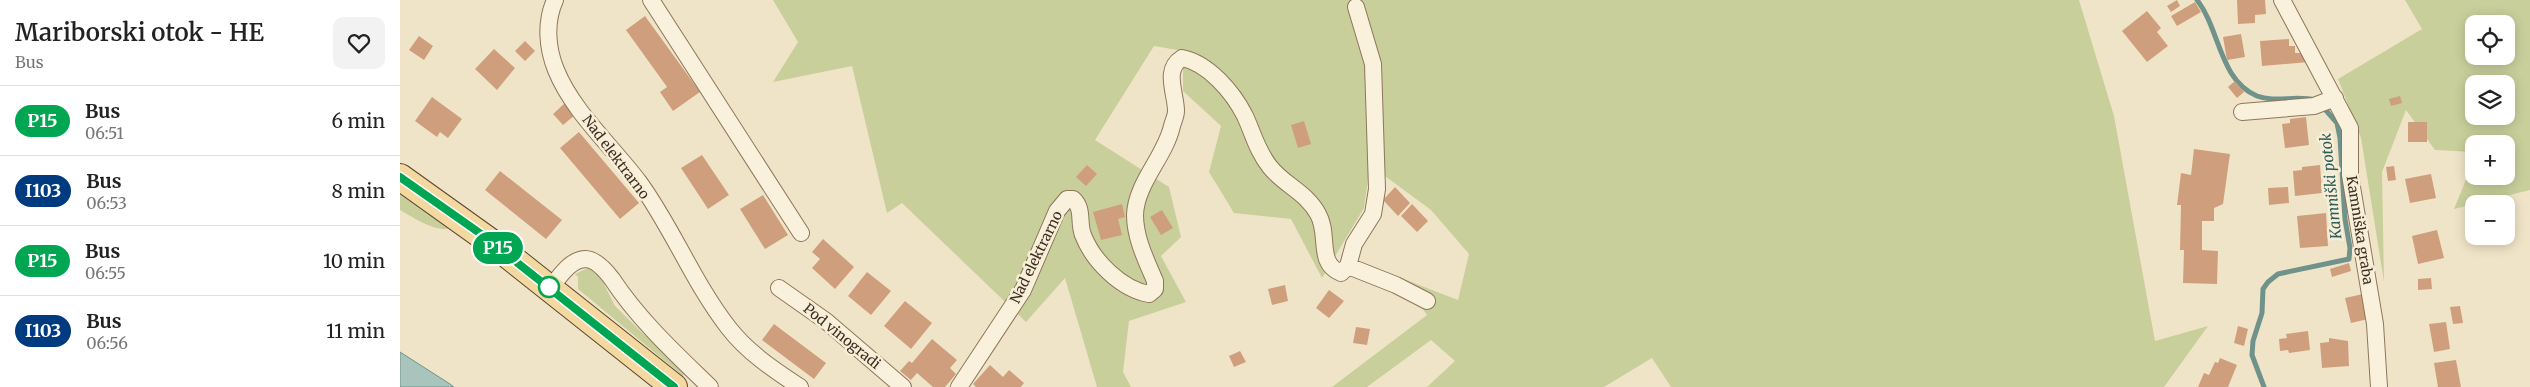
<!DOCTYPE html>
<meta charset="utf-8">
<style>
:root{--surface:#fff;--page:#f2f2f2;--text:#222;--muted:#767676;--line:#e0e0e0}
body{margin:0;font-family:Merriweather,serif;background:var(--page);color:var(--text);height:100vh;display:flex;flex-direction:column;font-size:19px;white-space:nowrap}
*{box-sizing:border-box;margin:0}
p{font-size:16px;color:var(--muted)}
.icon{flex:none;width:28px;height:28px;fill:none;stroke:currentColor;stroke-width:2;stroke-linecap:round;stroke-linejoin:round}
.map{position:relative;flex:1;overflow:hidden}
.details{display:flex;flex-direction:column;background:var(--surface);width:400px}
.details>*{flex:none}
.badge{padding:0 10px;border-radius:16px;font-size:18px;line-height:32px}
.fabs{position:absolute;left:2065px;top:15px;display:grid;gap:10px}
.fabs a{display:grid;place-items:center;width:50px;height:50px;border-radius:10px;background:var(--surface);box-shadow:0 2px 12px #0003;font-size:25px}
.map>.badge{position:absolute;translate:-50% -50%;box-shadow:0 0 0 2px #fff}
.round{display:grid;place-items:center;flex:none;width:52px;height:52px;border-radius:10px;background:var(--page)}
.overview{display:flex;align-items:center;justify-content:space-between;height:85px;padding:0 15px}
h1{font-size:24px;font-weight:600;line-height:38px}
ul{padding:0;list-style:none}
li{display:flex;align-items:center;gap:15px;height:70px;padding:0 15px;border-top:1px solid var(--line)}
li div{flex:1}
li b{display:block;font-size:19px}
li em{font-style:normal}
li .badge{min-width:55px;font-weight:700;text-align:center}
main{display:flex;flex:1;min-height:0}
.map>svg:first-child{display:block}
</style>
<main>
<section class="details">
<div class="overview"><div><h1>Mariborski otok - HE</h1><p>Bus</p></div><a class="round"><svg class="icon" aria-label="heart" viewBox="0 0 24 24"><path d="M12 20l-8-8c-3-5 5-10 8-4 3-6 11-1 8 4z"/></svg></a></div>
<ul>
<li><span class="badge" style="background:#00a651;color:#fff">P15</span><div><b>Bus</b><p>06:51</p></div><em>6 min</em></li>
<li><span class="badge" style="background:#003b80;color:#fff">I103</span><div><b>Bus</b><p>06:53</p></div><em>8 min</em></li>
<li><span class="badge" style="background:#00a651;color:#fff">P15</span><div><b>Bus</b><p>06:55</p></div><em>10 min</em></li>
<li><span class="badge" style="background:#003b80;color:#fff">I103</span><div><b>Bus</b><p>06:56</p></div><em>11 min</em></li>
</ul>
</section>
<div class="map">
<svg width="2130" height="387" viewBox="0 0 2130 387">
<rect width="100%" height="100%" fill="#f0e4c8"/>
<path fill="#c9cf9b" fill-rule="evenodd" d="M373,0H1679L1714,116L1755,341L1808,326L1764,387H1271L1252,358L1204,387H1027L1055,361L1031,340L967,387H932L1027,315L1001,278L1058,300L1069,254L1031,210L970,165L964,208L922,278L891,219L834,213L809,172L821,126L783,91V51L754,46L695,140L769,187L781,237L761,256L786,302L729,321L723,372L731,387H697L665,278L626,322L502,203L487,213L452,66L373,82L398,42Z
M2005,0H2130V190L2054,209L2074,160V176H2106V144H2074V152L2035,150L2006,110L1982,172L1984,282L1961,138L1938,79L2022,29ZM2074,24H2106V56H2074ZM2074,84H2106V116H2074Z
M0,189L54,227C39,235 14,218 0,210Z
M188,268L194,271L201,278L215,306L284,374L283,376L178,289V277L175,274Z"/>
<path fill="#a9c4bc" stroke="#6f938a" d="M0,352L50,384L54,387H0Z"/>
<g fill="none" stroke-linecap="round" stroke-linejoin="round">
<path stroke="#6f938a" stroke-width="5" d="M1797,0C1820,29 1819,80 1857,96C1875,103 1896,95 1915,100
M1864,387L1852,355L1853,341L1862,313L1863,289L1868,282L1878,274L1949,259L1950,248L1945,219L1940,138L1937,123L1923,107"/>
</g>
<path fill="#cf9f7d" d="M1777,0L1780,6L1771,12L1767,6Z
M1837,0H1865L1866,14L1855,15V23L1838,24Z
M1795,2L1801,12L1777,26L1771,16Z
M1747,11L1761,28L1757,32L1768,46L1747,62L1722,31Z
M245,16L300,92L273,111L260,92L267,87L226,30Z
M1841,34L1845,57L1827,60L1823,37Z
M19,36L33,46L24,60L9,50Z
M1889,39V46H1895V53H1904L1909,62L1862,66L1860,41Z
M125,41L135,51L125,61L115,51Z
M94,49L115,68L97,90L75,69Z
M1835,81L1844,92L1837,98L1828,87Z
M2000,96L2002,103L1991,106L1989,99Z
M32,97L62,119L48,138L40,132L37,137L15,121Z
M165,103L175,115L163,125L153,114Z
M1906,117L1909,145L1885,148L1882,124L1890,123V119Z
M904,121L911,144L898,148L891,125Z
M2008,122H2027V142H2008Z
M179,132L239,203L220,219L160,148Z
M1794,149L1830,154L1823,204L1814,208V221H1802V250L1818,251L1817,284L1783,283L1784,250H1780L1781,205H1777L1781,173L1791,175Z
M302,155L329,195L308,209L281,168Z
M687,165L697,174L686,186L676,177Z
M1920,165L1922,193L1895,196L1893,171L1902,170V167Z
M1994,166L1996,180L1988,181L1986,167Z
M100,171L162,220L146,239L85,190Z
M2031,174L2036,198L2010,203L2005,179Z
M995,187L1010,203L998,216L983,200Z
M1888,187L1889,203L1869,205L1868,188Z
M363,195L388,235L365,249L340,209Z
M722,204L725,217L718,219L722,235L701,240L693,212Z
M1012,204L1028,221L1017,232L1001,216Z
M762,210L773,228L761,235L750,217Z
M1926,213L1928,246L1900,248L1897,216Z
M2037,230L2044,258L2018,264L2012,236Z
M423,239L454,267L435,289L412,268L420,259L412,252Z
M1949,263L1951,271L1932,277L1930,269Z
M467,272L491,291L471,315L448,296Z
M2031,278L2032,289L2018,290V279Z
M885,285L888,301L872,305L868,289Z
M929,290L944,301L929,318L916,308Z
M1963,294L1968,319L1951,323L1945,298Z
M505,301L532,323L511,349L484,326Z
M2060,306L2063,323L2053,324L2050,307Z
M2046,322L2050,349L2034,352L2029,324Z
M374,324L426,363L414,379L362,340Z
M1838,326L1848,329L1844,346L1834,343Z
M956,327L970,329L967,345L953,343Z
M1908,331L1910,350L1889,353L1888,350L1880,351L1879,339L1887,338L1886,334Z
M1929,338L1948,341L1949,366L1922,368L1920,343L1929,342Z
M532,339L557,360L550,368L556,374L545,387H533L517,373L511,380L500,371L509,361L512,363Z
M840,351L846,362L834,367L829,356Z
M1820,358L1837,365L1828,387H1798L1804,373L1809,375L1815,362L1818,363Z
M2056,360L2061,387H2038L2034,363Z
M590,365L603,377L609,370L624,383L621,387H576L573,384Z"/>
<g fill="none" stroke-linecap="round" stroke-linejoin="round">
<defs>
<path id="street" d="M155,0C145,22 147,48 156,70C173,112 212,146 239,182C272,227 293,282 328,327C347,352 374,370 400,387
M251,0L401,233
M1882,0L1950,128V175L1975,324L1979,387
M1842,112L1914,106L1935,98
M948,266L996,285L1027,301
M150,288C159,278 169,260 185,259C196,259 206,271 212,279C239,320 275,353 310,387
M379,288L426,321L503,387
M559,387L623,290L657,211L667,199H673C684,209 678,222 683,235C693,261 721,289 749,294L755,289V281C746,260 735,238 735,215C736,183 765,157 772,126C773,122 776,116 776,111C776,93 763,70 782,58C808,63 833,92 845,116C853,133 857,151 870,167C884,185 906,192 918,214C930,235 916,263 941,273L948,266L954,244L973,214L977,189L973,64L956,7"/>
<path id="primary" d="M0,177L95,245L274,387"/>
</defs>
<use href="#street" stroke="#8d765c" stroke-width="18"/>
<use href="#primary" stroke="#5b4430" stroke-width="28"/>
<use href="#street" stroke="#faf1dc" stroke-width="16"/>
<use href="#primary" stroke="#f3d9a0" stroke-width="26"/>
</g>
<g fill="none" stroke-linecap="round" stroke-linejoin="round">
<defs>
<path id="line" d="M0,177L81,234L274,387"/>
</defs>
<use href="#line" stroke="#fff" stroke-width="11"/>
<use href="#line" stroke="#00a651" stroke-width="8"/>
</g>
<circle fill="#fff" stroke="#00a651" stroke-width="2.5" cx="149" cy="287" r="10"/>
<g text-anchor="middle" stroke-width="5" stroke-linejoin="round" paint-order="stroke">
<g font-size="14" fill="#3d2e20" stroke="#f7eed8">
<text transform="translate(216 157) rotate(53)" y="5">Nad elektrarno</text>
<text transform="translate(1960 230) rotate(81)" y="5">Kamniška graba</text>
<text transform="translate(636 257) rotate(-64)" y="5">Nad elektrarno</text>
<text transform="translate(442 336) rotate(39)" y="5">Pod vinogradi</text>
</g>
<g font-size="15" font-style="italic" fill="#2f5d5a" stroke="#f7eed8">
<text transform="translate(1931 186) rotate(-96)" y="5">Kamniški potok</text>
</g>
</g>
</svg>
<div class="fabs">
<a><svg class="icon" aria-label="locate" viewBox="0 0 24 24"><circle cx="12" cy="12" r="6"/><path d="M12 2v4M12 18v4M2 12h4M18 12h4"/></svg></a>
<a><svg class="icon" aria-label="layers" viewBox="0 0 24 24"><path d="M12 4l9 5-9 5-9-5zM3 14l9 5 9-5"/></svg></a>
<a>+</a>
<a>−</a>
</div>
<b class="badge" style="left:98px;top:248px;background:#00a651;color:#fff">P15</b>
</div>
</main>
